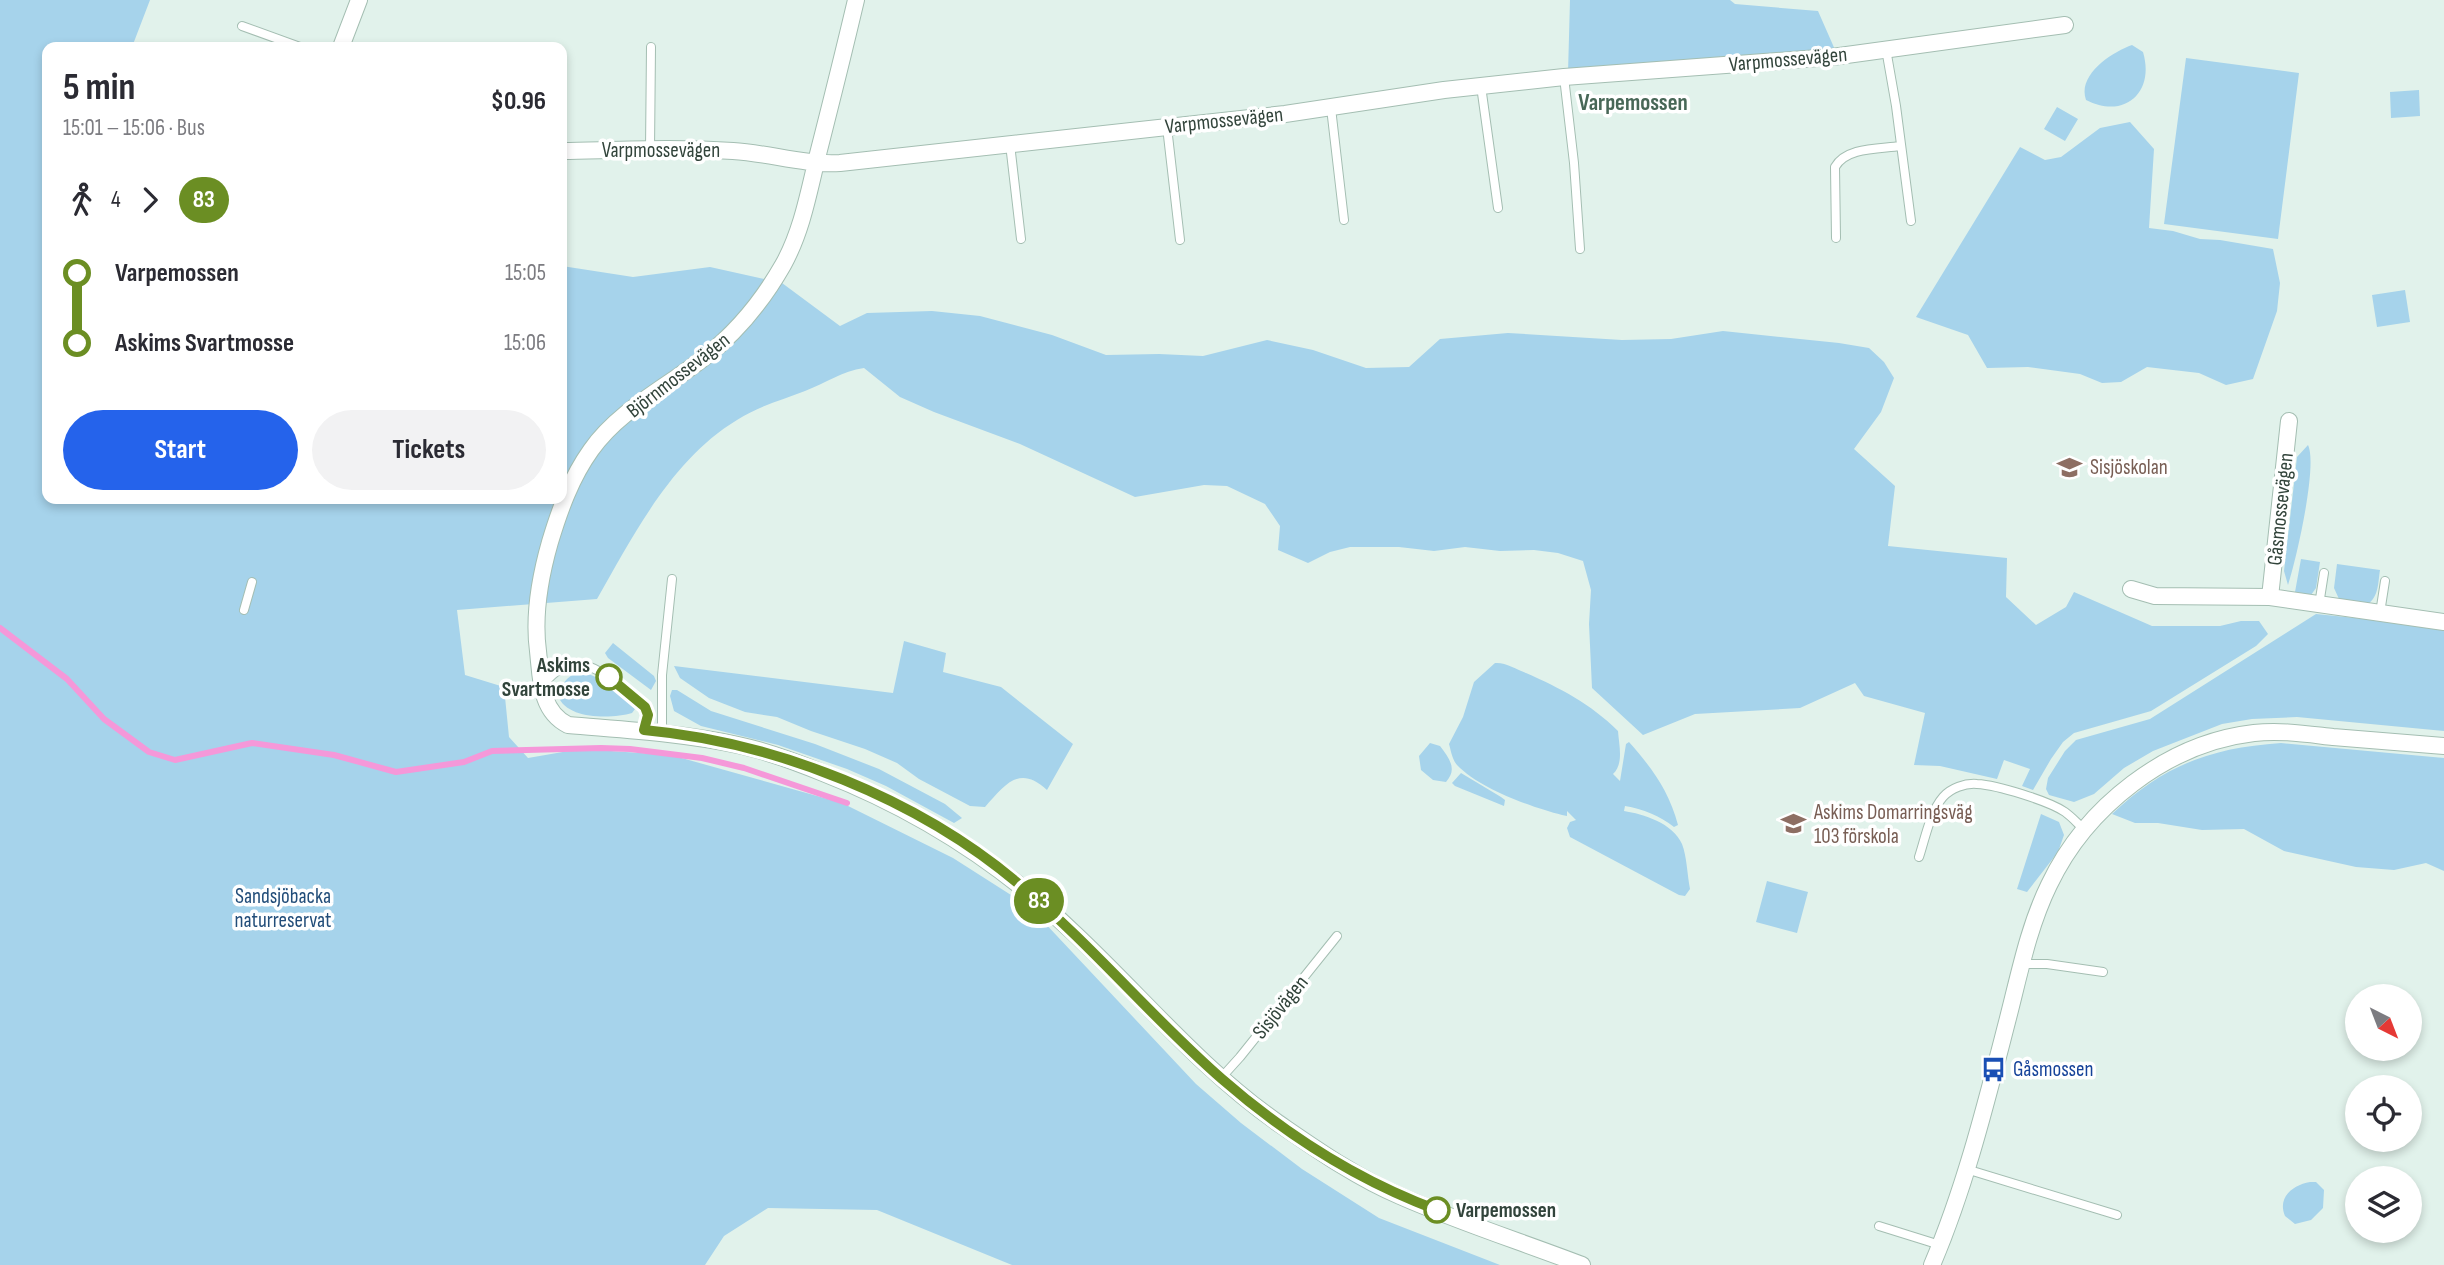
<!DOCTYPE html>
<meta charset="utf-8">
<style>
:root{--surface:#fff;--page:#f2f2f3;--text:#2b2b33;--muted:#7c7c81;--accent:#2563eb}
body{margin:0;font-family:"Sofia Sans Condensed",sans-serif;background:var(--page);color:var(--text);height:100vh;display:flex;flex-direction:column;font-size:26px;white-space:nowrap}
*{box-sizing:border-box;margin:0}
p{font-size:23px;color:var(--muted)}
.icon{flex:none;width:38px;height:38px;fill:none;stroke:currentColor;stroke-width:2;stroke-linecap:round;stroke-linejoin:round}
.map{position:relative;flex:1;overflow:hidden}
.sheet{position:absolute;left:42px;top:42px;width:525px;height:462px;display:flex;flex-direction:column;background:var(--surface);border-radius:14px;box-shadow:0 4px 10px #0003}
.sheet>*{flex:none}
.badge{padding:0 14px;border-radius:23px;font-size:24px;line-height:46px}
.needle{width:46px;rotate:138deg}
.tools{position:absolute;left:2345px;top:984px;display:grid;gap:14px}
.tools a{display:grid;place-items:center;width:77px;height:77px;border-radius:50%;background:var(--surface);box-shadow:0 4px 10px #0003;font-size:35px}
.map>.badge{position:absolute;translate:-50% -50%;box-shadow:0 0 0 4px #fff}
.legs{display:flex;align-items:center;gap:10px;height:77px;padding:0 21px;font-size:23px}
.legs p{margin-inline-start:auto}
.summary{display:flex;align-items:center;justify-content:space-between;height:119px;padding:0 21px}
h1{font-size:38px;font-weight:700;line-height:52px}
.cta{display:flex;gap:14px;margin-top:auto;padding:14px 21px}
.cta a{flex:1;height:80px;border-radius:42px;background:var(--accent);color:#fff;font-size:28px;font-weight:700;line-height:80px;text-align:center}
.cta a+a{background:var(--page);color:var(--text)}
ul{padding:0 21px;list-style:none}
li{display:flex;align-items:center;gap:24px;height:70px;font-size:26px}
li i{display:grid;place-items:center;width:10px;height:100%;margin:0 9px;background:currentColor}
li i::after{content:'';width:18px;height:18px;margin:-9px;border:5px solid;border-radius:50%;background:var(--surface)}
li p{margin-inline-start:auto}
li:first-child i{background:linear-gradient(#0000 50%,currentColor 0)}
li:last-child i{background:linear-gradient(currentColor 50%,#0000 0)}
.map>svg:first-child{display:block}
</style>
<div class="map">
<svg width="2444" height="1265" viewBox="0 0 2444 1265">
<rect width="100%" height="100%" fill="#e1f2eb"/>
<path fill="#a6d3eb" d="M0,0H150L132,47H47V499H562V266L633,277L710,267L782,283L840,326L867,313L932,311L980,316L1052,335L1106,355L1159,354L1203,356L1267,340L1313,350L1366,368L1409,367L1440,339L1508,333L1622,340L1671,339L1723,331L1839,343L1869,348L1884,362L1894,378L1881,412L1854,449L1895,486L1888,546L2007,558L2006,597L2036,625L2066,607L2074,592L2152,626H2220L2241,621H2259L2268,634L2256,646L2151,711L2074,733L2063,742L2051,759L2033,790L2022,786L2030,769L2004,760L1997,779L1940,766L1914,765L1925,713L1864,696L1855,683L1800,708L1695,714L1643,735L1592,688L1589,624L1591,590L1583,561L1558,553L1534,550L1500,551L1465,547L1434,551L1399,547H1350L1330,552L1308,563L1278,550L1280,526L1265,504L1227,486L1204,485L1135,497L1020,444L934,412L900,397L864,368C842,371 826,383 805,391C782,400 759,406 737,420C672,459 633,536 597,599L457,610L465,675L504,687L509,737L528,758L580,749L671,755L842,803L953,858L1011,895L1042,920L1196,1084L1241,1123L1302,1169L1379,1218L1500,1265H1012L877,1210L768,1208L724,1236L705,1265H0Z
M1570,0H1730L1735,4L1818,11L1836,52L1568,73Z
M2132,45L2143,52C2155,92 2125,120 2086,100C2077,75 2112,52 2132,45Z
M2186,58L2299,73L2278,239L2164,224Z
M2419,90L2420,116L2391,118L2390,92Z
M2057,107L2078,119L2065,141L2044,129Z
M2130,122L2154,149L2149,228L2173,231L2200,239L2220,240L2273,249L2280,283L2277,311L2253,379L2226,385L2199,373L2147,367L2121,382L2102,383L2080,374L2028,367L1987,368L1968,335L1916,317L2020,147L2045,160L2061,157L2100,128Z
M2405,290L2410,322L2377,327L2372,295Z
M2308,445C2318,465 2296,561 2288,585L2284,571L2297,457Z
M2301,559L2320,562L2316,588L2311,595L2295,592Z
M2337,564L2380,570C2378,582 2379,596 2368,604L2339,599L2334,588Z
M2316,614L2395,622L2444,630V731L2297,717L2252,719L2222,724L2153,751L2124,768L2094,794L2074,802L2049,795L2046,789L2048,778L2065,751L2076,740L2150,719Z
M904,641L946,653L943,672L1001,687L1073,744L1047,790C1019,764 1005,785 985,807L970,806L919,779L897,763L865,749L811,731L777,717L745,712L709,698L680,678L674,666L893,693Z
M613,643L654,676L656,681L651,690L608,658L605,653Z
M1495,663C1505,662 1516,669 1526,673C1560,688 1591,704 1618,731C1619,745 1624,764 1613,774L1620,781L1626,744L1629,742C1652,768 1669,791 1678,825L1674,827C1660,816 1643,809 1625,806L1624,811C1643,814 1673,823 1682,844C1687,857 1687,874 1690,889L1685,896L1679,895L1570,837L1567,828L1570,822L1576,820L1567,811V816L1562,815C1531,807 1480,789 1457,765C1452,759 1451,751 1449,744L1463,717L1474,682Z
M582,672C600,677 626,692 635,709L632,713C612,719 567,720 558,696C563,682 567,675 582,672Z
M672,690H677L711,711L815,744L879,769L945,804L962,818L954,823L886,786L847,769L778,745L701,726L674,711L670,696Z
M1430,743L1440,746C1449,758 1458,769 1446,782L1433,780L1421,770L1419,756Z
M2281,743L2444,758V871L2426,863L2394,870L2356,867L2284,851L2244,829L2202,830L2158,823H2135L2112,814C2164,765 2210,748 2281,743Z
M1461,773L1501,797L1505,800L1504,806L1455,786L1452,783Z
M2041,814L2059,822L2064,835L2058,852L2027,892L2017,889Z
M1767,881L1808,892L1797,933L1756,922Z
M2310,1182H2316L2324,1190L2323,1208L2311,1220L2295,1224L2285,1216C2277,1197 2293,1185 2310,1182Z"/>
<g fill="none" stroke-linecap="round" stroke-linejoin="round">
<path stroke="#f598d9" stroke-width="6" d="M0,628L67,679L104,719L149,752L175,760L252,743L334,755L396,772L464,762L492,751L601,748L630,749L702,758L744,768L847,803"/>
<defs>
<path id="service" d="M242,26L300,47
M1886,49L1896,106L1911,221
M1564,77L1574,163L1580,249
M1481,86L1498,208
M1331,108L1344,220
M1167,127L1180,240
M1010,144L1021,239
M650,149L651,47
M1836,238L1835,167C1846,147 1879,149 1900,146
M2319,605L2324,573
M244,610L252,582
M2380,613L2385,581
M544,684C573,648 597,668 626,691C633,697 647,705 648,714C649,719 646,726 644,730
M662,732V675L672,579
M1919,857C1925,839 1930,812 1943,797C1951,788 1965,783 1977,784C1997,785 2049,801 2065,812C2072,817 2078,824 2085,830
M2020,964H2047L2103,972
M1221,1078L1240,1057L1337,936
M1966,1169L2117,1215
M1879,1226L1940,1245"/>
<path id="minor" d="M856,0C844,51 831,103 818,154C809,191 802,231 783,265C763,300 737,332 705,357C667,387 619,410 591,450C571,478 560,509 550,542C540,577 533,614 538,651C541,679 540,711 568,725C625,730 682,733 738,745C767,751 796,762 823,773C918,810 1001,863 1075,934C1142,997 1202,1070 1278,1123C1316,1149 1357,1178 1400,1196C1459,1222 1522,1242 1582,1265
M341,47L359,0
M562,151C619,150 676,147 733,151C769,153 803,165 840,163L1285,114L1444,90L1564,77L1832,57L2065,25
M2131,589L2155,596L2270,597L2444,622
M2270,597L2289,421
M1932,1265C1965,1188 1986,1103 2007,1022C2019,976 2028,928 2049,885C2086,807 2167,743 2254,733C2280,730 2306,734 2333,737C2370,740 2407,743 2444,746"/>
</defs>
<use href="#service" stroke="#a4beb2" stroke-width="10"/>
<use href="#minor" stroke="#a4beb2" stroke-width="18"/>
<use href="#service" stroke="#fff" stroke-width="8"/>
<use href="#minor" stroke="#fff" stroke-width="16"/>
</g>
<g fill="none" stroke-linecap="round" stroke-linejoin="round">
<defs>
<path id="line-1" d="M609,677L645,707L648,715L644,730C776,742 919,799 1020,885C1092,945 1152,1018 1222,1079C1285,1134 1359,1181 1437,1210"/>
</defs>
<use href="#line-1" stroke="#fff" stroke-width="16"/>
<use href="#line-1" stroke="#6b8e23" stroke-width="10"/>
</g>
<defs>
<symbol id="school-bare" viewBox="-9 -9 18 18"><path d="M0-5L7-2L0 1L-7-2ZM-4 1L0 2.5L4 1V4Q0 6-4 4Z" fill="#8d6e63" stroke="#fff" stroke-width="2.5" paint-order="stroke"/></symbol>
<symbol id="bus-bare" viewBox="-9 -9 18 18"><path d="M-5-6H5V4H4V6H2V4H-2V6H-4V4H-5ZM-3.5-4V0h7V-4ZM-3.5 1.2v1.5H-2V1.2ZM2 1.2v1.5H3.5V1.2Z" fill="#1a4fb4" stroke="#fff" stroke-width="2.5" paint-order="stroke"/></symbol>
</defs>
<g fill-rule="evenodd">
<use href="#school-bare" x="2052" y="450" width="35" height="35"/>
<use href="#school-bare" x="1776" y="806" width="35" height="35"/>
<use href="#bus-bare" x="1976" y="1052" width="35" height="35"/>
</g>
<g fill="#fff" stroke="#6b8e23" stroke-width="3.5">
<circle cx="609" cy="677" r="12"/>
<circle cx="1437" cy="1210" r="12"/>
</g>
<g text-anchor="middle" stroke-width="7" stroke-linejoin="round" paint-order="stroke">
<g font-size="21" fill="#32443b" stroke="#fff">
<text transform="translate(1788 59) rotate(-5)" y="7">Varpmossevägen</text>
<text transform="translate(1224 120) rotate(-6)" y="7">Varpmossevägen</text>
<text x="661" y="157">Varpmossevägen</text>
<text transform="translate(678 375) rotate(-38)" y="7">Björnmossevägen</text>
<text transform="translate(2280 509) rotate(-84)" y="7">Gåsmossevägen</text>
<text transform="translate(1280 1007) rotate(-51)" y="7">Sisjövägen</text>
</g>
<g font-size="21" fill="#785e54" stroke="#fff" text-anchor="start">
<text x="2090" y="474">Sisjöskolan</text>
<text x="1814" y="819">Askims Domarringsväg<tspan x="1814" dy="24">103 förskola</tspan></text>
</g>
<g font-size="21" font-weight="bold" fill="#32443b" stroke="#fff" text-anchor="end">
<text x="590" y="672">Askims<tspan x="590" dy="24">Svartmosse</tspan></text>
<text x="1456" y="1217" text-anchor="start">Varpemossen</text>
</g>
<g font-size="21" fill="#224d79" stroke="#fff">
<text x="283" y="903">Sandsjöbacka<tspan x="283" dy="24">naturreservat</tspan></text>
</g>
<g font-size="21" fill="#164399" stroke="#fff" text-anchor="start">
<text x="2013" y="1076">Gåsmossen</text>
</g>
<g font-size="23" font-weight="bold" fill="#486757" stroke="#fff">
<text x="1633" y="110">Varpemossen</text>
</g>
</g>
</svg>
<div class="tools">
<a><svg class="needle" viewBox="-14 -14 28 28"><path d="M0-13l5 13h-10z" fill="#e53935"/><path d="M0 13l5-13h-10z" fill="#7c7c81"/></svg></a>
<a><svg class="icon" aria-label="locate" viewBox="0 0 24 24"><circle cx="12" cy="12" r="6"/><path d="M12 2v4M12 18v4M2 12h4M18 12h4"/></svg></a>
<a><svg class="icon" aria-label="layers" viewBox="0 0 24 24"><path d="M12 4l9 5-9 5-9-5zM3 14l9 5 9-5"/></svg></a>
</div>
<b class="badge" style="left:1039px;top:901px;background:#6b8e23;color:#fff">83</b>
<section class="sheet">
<div class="summary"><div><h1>5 min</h1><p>15:01 – 15:06 · Bus</p></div><b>$0.96</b></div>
<div class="legs"><svg class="icon" aria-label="walk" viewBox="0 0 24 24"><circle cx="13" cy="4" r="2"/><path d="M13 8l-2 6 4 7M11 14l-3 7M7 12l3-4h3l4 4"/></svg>4<svg class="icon" aria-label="forward" viewBox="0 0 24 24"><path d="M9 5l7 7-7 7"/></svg><b class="badge" style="background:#6b8e23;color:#fff">83</b></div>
<ul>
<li><i style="color:#6b8e23"></i><b>Varpemossen</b><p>15:05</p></li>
<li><i style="color:#6b8e23"></i><b>Askims Svartmosse</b><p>15:06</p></li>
</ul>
<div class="cta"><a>Start</a><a>Tickets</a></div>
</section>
</div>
